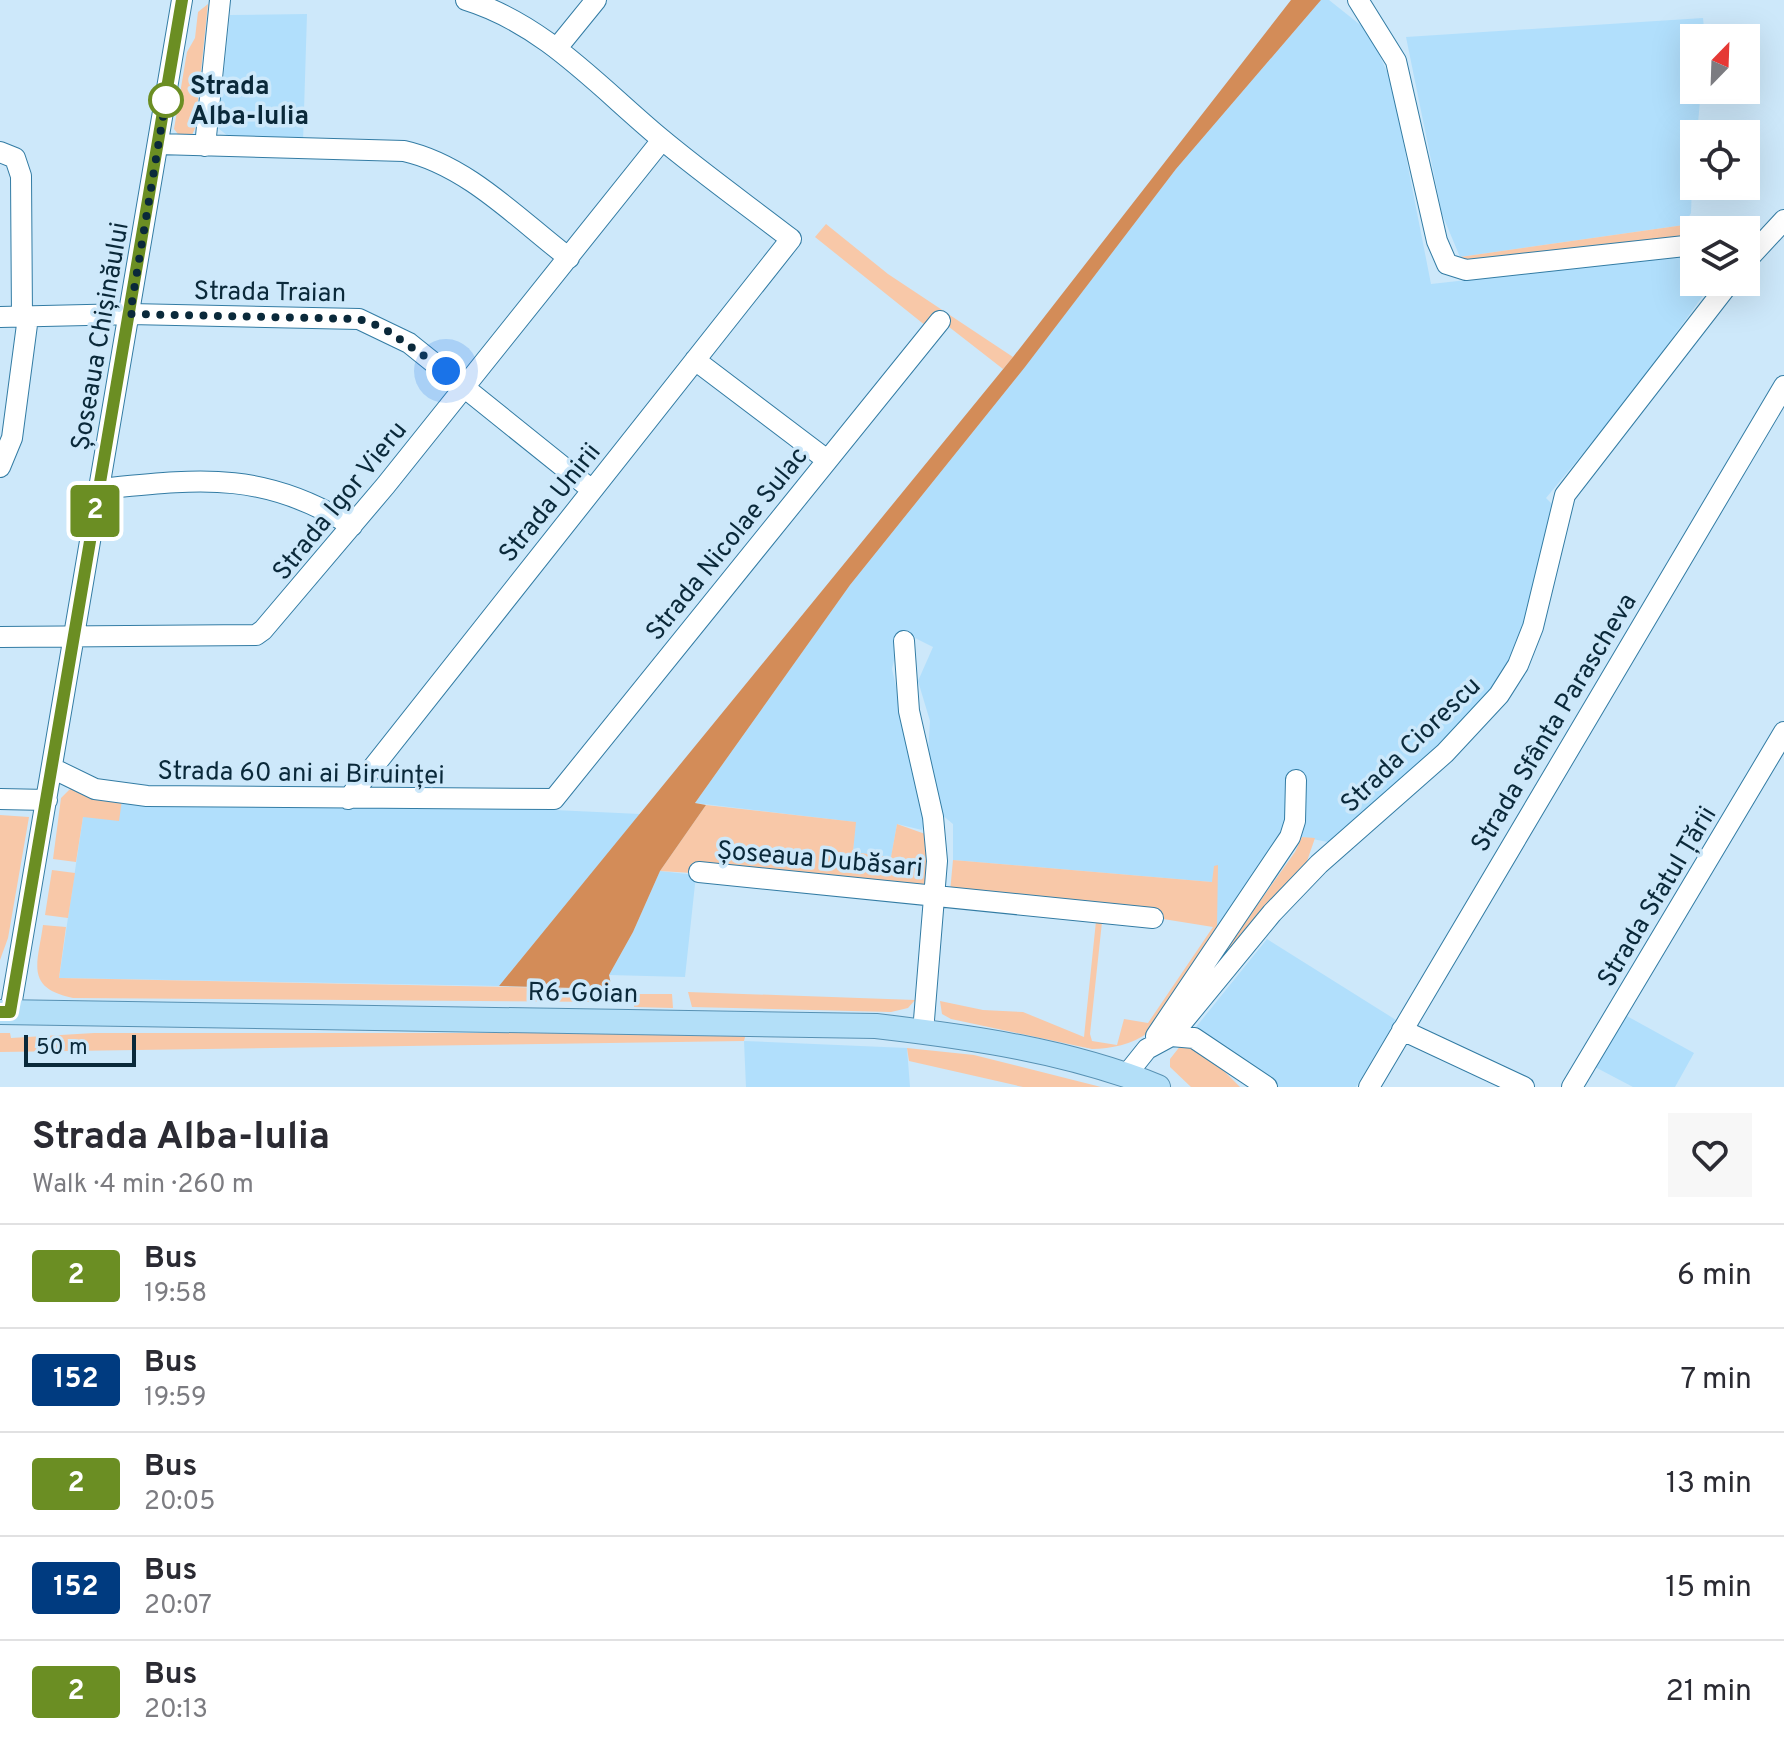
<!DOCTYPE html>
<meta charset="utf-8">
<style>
:root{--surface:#fff;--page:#f7f7f7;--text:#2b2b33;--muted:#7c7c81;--line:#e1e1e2}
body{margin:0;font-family:Overpass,sans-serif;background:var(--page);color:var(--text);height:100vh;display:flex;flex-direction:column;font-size:30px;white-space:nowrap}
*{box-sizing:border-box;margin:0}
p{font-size:26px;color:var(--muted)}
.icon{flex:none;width:44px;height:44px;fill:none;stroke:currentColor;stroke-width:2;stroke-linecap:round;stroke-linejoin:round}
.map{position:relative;height:1087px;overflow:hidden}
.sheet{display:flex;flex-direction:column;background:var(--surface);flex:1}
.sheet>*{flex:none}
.badge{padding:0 16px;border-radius:6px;font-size:28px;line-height:52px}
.needle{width:52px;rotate:23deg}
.tools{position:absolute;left:1680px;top:24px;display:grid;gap:16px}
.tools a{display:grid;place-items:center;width:80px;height:80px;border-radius:0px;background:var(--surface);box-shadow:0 8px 32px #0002;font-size:40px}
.scale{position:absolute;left:24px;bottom:20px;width:112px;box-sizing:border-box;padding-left:8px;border:4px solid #0a293a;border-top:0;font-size:22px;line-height:28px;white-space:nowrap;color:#0a293a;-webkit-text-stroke:6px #cde8fa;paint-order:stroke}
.you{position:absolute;width:40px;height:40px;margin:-20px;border:6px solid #fff;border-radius:50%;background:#1a73e8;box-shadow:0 0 0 12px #1a73e833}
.map>.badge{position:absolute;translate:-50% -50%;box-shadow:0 0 0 4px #fff}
.round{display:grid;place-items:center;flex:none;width:84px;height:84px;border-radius:0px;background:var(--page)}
.overview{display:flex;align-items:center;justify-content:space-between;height:136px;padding:0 32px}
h1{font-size:38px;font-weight:700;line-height:60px}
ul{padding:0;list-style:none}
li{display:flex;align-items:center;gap:24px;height:104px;padding:0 32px;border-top:2px solid var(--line)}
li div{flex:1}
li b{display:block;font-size:30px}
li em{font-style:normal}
li .badge{min-width:88px;font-weight:700;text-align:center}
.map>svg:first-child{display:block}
</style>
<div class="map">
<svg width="1784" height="1087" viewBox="0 0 1784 1087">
<rect width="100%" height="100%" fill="#cde8fa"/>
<path fill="#b1dffc" d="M1321,0H1329L1368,31L1391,80L1431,284L1694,255V282H1713L1628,399L1546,498L1554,506L1519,647L1503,680L1441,747L1333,843L1302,837L1239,932L1214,926L1212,882L953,860V824L942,815L928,754L930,721L918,681L933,647L901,631L892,669L926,817L922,830L897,824L891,858L853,852L855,822L695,803L850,585L1017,377L1176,169Z
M307,14L303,143L233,140L218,128L230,15Z
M1703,18L1705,38H1694V90H1701L1697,134H1694L1691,213L1684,225L1460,257L1442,214L1406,37Z
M122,800L511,808L640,814L499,986L59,978L83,817Z
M660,871L696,875L685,977L609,975L633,932Z
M1267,939L1396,1020L1356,1087H1275L1219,1049L1196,1027Z
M1625,1015L1694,1053L1675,1087H1633L1595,1067Z
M744,1041L907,1048L910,1087H746Z"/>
<path fill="#f8c8a8" d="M208,4L195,128L190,140L181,138L174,129L187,52L195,38L198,12Z
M826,224L888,274L1013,357L1003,369L935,316L926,326L815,237Z
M1684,225L1694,234V239L1468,262L1460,257Z
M71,788L122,800L119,821L83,817L76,862L53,859L61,798Z
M706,805L856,822L853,852L891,857L897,824L928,835V888L660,871Z
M0,815L29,817L8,938L0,960Z
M1302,837L1315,838L1305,867L1173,1023L1295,852Z
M953,860L1212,882L1214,866L1218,865L1217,927L1148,1033C1132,1044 1111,1049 1092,1049L951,1019L942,1014L940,1001L983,1010L1023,1012L1084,1037L1096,921L1102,922L1090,1034L1092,1041L1117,1045L1124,1019L1148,1023L1213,927L1157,918V909L950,892Z
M52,870L75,873L68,918L45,915Z
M43,925L66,927L59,978L612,989L611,1002L73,998C24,988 38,963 43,925Z
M688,992L915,1000L908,1008L891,1012L692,1007Z
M634,994H672L673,1008L634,1007Z
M0,1033H10L11,1038L94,1033H746L744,1041L0,1052Z
M1181,1045L1207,1054L1240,1087H1191L1170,1067V1059Z
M907,1048L974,1055L1101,1087H1023L909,1061Z"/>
<path fill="#d38c58" d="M1291,0H1321L1176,169L1025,367L850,585L695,803L706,805L660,871L633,932L609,975L612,989L499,986L1013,357Z"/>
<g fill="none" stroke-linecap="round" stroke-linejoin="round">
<defs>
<path id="minor" d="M1358,0L1396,61L1437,241L1447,264L1466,270L1694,245
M557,48L596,0
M158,144L404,151C467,165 518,219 569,258
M205,146L220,0
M0,152L15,158L21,176L22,317
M1746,261L1784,220
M0,317L130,314L359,319L409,343L592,490
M695,360L827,460
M0,467L12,438L28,317
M99,489C199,479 263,470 352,526
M0,637L256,635L263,630L386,485L662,140
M904,641L909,711L933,817L937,861L923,1032
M52,768L95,789L147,796L554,799L940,321
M0,799L47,800
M348,799L791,239C747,205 702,173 659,137C598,86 544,24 466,0
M699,872L1153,918
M10,1012L182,0
M1402,1030L1524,1087
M1156,1036L1290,837L1295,821L1296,780
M1171,1036L1194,1038L1267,1087
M1127,1074L1147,1049L1171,1036L1272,913L1319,864L1445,753L1499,695L1518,665L1533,627L1565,495L1730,282
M1369,1087L1784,386
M1572,1087L1784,732"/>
<path id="major" d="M0,1012L876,1026C971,1037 1069,1051 1158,1087"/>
</defs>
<use href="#minor" stroke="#337ca4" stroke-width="22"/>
<use href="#major" stroke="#5791b3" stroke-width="26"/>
<use href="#minor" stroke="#fff" stroke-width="20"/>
<use href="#major" stroke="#b3dff8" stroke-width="24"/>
</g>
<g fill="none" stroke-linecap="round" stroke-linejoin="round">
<defs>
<path id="line" d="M0,1012H10L182,0"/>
</defs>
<use href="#line" stroke="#fff" stroke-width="18"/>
<use href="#line" stroke="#6b8e23" stroke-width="12"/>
<path stroke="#0a293a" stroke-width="8" stroke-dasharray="0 14.4" d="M166,100L168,87L130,314L359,319L382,327L446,371"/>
</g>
<circle fill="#fff" stroke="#6b8e23" stroke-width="4" cx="166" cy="100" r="16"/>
<g text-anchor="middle" stroke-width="7" stroke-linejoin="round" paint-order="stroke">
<g font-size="26" font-weight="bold" fill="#0a293a" stroke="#cde8fa" text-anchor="start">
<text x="190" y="94">Strada<tspan x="190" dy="30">Alba-Iulia</tspan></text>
</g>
<g font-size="26" fill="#0a293a" stroke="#cde8fa">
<text transform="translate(270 291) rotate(1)" y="9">Strada Traian</text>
<text transform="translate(99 336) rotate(-80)" y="9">Șoseaua Chișinăului</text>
<text transform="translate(339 500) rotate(-51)" y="9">Strada Igor Vieru</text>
<text transform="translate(549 502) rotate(-51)" y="9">Strada Unirii</text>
<text transform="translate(726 543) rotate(-51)" y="9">Strada Nicolae Sulac</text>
<text transform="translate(1553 722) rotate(-59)" y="9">Strada Sfânta Parascheva</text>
<text transform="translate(1410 744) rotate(-44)" y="9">Strada Ciorescu</text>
<text transform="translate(301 772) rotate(1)" y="9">Strada 60 ani ai Biruinței</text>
<text transform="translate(820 858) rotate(5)" y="9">Șoseaua Dubăsari</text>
<text transform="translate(1656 896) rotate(-59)" y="9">Strada Sfatul Țării</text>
<text transform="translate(583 992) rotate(1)" y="9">R6-Goian</text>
</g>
</g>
</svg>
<div class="tools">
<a><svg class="needle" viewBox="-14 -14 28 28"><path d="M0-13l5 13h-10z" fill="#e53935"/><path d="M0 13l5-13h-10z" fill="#7c7c81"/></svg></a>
<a><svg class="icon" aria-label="locate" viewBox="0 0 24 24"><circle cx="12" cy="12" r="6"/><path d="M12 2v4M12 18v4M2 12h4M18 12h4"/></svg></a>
<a><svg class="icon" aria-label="layers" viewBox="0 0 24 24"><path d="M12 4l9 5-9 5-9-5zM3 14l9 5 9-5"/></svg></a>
</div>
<div class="scale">50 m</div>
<div class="you" style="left:446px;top:371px"></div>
<b class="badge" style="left:95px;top:511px;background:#6b8e23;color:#fff">2</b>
</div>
<section class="sheet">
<div class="overview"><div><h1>Strada Alba-Iulia</h1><p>Walk · 4 min · 260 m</p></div><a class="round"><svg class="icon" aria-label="heart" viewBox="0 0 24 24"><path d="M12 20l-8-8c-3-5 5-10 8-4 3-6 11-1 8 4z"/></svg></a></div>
<ul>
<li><span class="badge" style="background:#6b8e23;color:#fff">2</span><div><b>Bus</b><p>19:58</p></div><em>6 min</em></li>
<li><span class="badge" style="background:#003b80;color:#fff">152</span><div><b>Bus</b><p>19:59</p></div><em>7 min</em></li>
<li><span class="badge" style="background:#6b8e23;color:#fff">2</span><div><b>Bus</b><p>20:05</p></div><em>13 min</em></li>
<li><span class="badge" style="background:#003b80;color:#fff">152</span><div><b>Bus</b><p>20:07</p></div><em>15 min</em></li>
<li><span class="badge" style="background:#6b8e23;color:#fff">2</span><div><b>Bus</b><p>20:13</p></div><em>21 min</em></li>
</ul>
</section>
